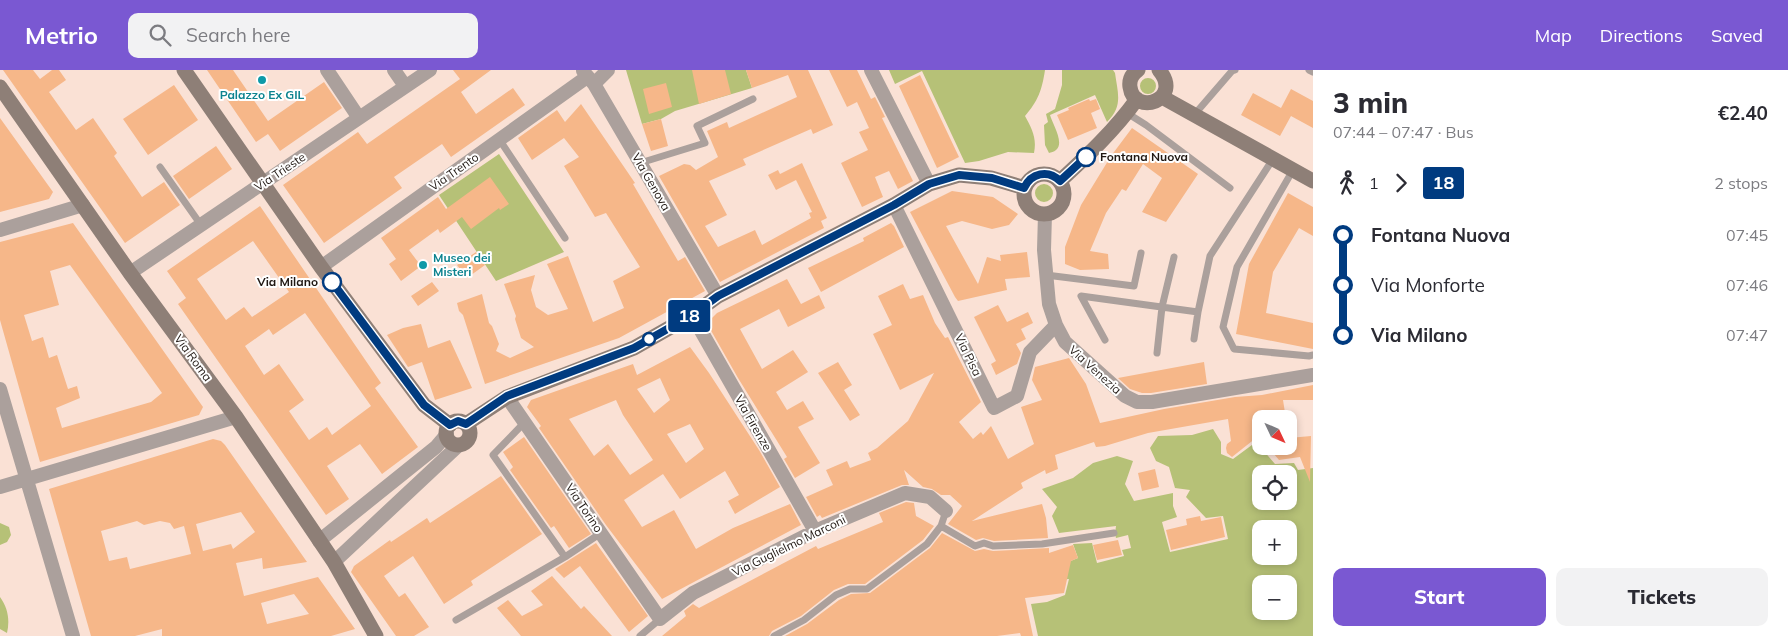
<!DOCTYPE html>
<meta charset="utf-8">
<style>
:root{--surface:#fff;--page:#f2f2f3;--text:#2b2b33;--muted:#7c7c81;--accent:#7a58d2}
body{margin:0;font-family:Mulish,sans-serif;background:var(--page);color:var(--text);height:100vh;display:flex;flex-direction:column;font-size:19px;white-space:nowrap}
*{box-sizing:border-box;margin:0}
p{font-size:16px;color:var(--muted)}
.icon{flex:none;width:28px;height:28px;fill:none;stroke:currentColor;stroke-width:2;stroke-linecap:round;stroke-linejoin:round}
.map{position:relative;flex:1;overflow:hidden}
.details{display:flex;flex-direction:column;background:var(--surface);width:475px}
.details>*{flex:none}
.badge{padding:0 10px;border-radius:4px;font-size:18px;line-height:32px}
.needle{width:32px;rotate:134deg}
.tools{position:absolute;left:1252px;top:340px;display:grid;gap:10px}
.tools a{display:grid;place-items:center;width:45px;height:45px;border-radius:10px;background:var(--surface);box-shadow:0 2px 8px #0003;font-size:25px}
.map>.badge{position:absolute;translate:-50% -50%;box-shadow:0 0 0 2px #fff}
.legs{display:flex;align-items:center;gap:8px;height:55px;padding:0 20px;font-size:16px}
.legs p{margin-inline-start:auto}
.summary{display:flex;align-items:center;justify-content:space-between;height:85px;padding:0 20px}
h1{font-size:28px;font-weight:800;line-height:38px}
.action{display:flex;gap:10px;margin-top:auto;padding:10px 20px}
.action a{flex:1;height:58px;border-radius:10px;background:var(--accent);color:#fff;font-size:20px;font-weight:800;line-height:58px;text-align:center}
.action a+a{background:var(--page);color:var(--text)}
ul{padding:0 20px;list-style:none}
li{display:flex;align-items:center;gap:18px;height:50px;font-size:19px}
li i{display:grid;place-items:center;width:8px;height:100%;margin:0 6px;background:currentColor}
li i::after{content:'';width:12px;height:12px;margin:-6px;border:4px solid;border-radius:50%;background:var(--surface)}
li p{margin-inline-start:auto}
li:first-child i{background:linear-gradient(#0000 50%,currentColor 0)}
li:last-child i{background:linear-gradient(currentColor 50%,#0000 0)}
header{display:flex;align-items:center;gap:30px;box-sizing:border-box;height:70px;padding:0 25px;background:var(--accent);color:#fff}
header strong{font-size:24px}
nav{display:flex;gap:28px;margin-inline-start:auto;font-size:18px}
.search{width:350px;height:45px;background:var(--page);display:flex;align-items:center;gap:12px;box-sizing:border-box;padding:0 18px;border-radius:10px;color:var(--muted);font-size:19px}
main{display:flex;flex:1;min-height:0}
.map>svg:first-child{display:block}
</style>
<header>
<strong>Metrio</strong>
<div class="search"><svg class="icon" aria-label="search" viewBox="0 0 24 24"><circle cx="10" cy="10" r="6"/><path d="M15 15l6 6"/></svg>Search here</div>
<nav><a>Map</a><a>Directions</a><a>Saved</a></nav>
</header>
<main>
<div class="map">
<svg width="1313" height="566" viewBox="0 0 1313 566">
<rect width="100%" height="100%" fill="#fae1d5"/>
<path fill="#b6c177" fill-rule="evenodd" d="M626,0H746L752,18L675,41L661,49L642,54Z
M889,0H1045C1042,20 1038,31 1025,46C1032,59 1037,68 1034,83L1008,82L979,91L965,93L922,1L895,14Z
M1062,0H1113L1115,3C1118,24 1123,36 1107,52L1095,25L1050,45C1052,53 1065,73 1056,80C1054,82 1051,82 1049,83L1045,75L1044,55L1048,52L1046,44L1055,39L1062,15Z
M1140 16a8 8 0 1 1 16 0a8 8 0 1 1-16 0Z
M499,84L564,182L496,211L439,125Z
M1035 123a9 9 0 1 1 18 0a9 9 0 1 1-18 0Z
M1213,359L1221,372V384L1233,389L1256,372L1275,394L1294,393L1298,400L1313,398V566H1038L1031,534L1047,532L1065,525L1069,509L1055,510L1051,499L1078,488L1073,474L1092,473L1097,493L1124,486L1122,480L1131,478L1128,465L1116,468L1115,464L1116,456L1059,463L1052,446L1057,437L1042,419L1073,408L1093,393L1117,386L1133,391L1125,414L1134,431L1173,423V436L1177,447L1162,452L1170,482L1228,469L1223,446L1206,448L1186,427L1190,420L1175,418L1169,397L1156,391L1150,378L1158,366L1192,365ZM1261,404H1289V431H1261ZM1261,459H1289V486H1261ZM1261,514H1289V541H1261Z
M0,453L9,457L11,465L7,472L0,475Z
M0,527C8,538 10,550 7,563L0,559Z"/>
<path fill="#f6b789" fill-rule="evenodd" d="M3,0H33L40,9L52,0H59L66,10L49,22L76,60L93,48L117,83L114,86L142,127L164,112L180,135L125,173Z
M207,0H233L268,51L324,12L342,38L280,81L268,64L256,72Z
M453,0H491L461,22L476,44L513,18L525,35L451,87L442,74L394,107L402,118L324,173L283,115L358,62L367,74L460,9Z
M692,0H725L731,24L699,34Z
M746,0H808L833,55L813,64L811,59L743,89L746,95L709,111L727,145L705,156L718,177L755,160L762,175L811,148L809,143L812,142L796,110L776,120L768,105L778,100L780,104L802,93L827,148L821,151L824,158L720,212L659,106L684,94L690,95L696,100L718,87L707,61L727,52L729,58L797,27L788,5L752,18Z
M829,0H857L871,29L875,27L885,47L882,48L913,111L898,119L889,101L875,107L883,127L862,137L841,93L868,80L859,62L869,58L857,32L847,37Z
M920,5L959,87L937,98L899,16Z
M666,13L672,37L649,44L643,19Z
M174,15L198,50L148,85L123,49Z
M1291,19L1313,31V58L1291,46L1280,66L1241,45L1253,23L1281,38Z
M1089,29L1090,31L1096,29L1100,39L1091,43L1097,58L1068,70L1057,45L1069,40L1068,38Z
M581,34L635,113L633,114L678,191L685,187L705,221L619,268L485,314L463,245L459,241L457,233L482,224L489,253L492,256L499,274L496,281L510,288L534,277L521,268L515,249L516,246L504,214L535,205L531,220L536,237L548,245L568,239L547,194L568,186L593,252L624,238L613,211L640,197L606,143L595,147L564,96L579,87L564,68L532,90L518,68L557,40L565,52Z
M0,48L53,122L49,129L0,142Z
M661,49L668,76L651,81L642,54Z
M1132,58L1198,104L1166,152L1142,142L1162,108L1143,94L1126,121L1122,119L1106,143L1090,181L1108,184L1109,199L1080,200L1065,194V177L1081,135L1111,86Z
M216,76L232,99L189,129L173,106Z
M490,107L509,134L500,140L499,138L471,159L462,147L440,163L438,159L409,180L421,196L401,211L389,194L396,189L381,168L438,127L446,139Z
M952,121L993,127L1018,144L1009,155L992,159L962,151L946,156L978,214L987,187L1001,191L1000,185L1027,182L1030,207L1005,209L1007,220L958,231L955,227L910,142Z
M1288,123L1313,137V166L1299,158L1273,202L1266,243L1313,253V279L1236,264L1249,194Z
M260,136L381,313L375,318L418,377L382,404L360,374L327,396L349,429L326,445L178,234L186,228L167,201ZM253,171L289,222L252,247L244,237L226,250L197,209ZM305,243L371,336L332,365L327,357L309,370L289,341L304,330L279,294L264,305L245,276L269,259L273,265Z
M73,153L203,337L199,345L40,392L0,250V172ZM70,195L162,323L151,332L62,358L56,338L80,328L77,316L68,319L57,285L49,288L43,267L32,271L24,245L59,235L50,201Z
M891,153L894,156L904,177L821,222L808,198L864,171L863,168Z
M476,182L485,195L467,208L457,195Z
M787,209L801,234L819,225L825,238L788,257L779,239L740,259L762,299L793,280L808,302L776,322L787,340L803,331L814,349L798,357L820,393L795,408L784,389L787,387L738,308L709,257V251L717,243Z
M432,212L439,221L418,236L411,226Z
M903,214L910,229L923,225L935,253L945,268L948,267L981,332L959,352L973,369L981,362L983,365L991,356L1008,389L1034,374L1021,337L1042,330L1032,310L1035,297L1069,288L1086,314L1100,353L1164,339L1235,327L1262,325L1313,315V330H1283L1286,349H1261V364L1232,387L1227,383L1226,378L1227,374L1231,371L1228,349L1148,363L1105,376L1096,377L1094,372L1055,385L1058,399L1046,404L1045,400L1021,413L1023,418L972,451L1042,434L1046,448L1048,468L994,471L983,468L976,470L948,454L962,436L950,425H941L932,419L923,417L904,400L909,415H902L822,448L820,445L817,447L806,427L833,415L826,400L847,391L850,398L871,390L868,383L877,378L908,351L934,303L900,320L873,264L892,255L878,226Z
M998,235L1007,252L1028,242L1033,253L1021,259L1026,269L1016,274L1021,283L1017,294L996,305L991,294L996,291L974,247Z
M421,254L428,278L450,270L472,318L435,330L422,292L408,297L387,265L403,258Z
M690,277L709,303L759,380L780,417L735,444L728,431L739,425L725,401L680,429L663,404L624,430L642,457L674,440L696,479L733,458L790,434L801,455L662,529L606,455L539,358L541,356L527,337L531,330L633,294L637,305ZM660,308L670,330L654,343L637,319ZM616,330L623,345L653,390L630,405L608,374L594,386L569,349ZM690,354L704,379L686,393L667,364Z
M838,292L852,315L844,320L860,345L850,351L818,303Z
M1204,292L1207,314L1151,323H1142L1130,319L1118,308Z
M1311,366L1310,412L1300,387L1279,390L1267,376H1289V368Z
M524,367L591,464L569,478L554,456L551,458L510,400L513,397L503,382Z
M213,369L221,371L225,375L307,492L263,499L262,488L236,493L244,526L318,507L355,559L331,566H162V559L135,566H91L49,419ZM241,442L255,462L233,479L231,474L203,481L196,454ZM137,451L144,455L160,451L170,453L174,459L184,456L191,484L130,499L127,487L109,491L101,461ZM294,524L309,544L267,554L261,533Z
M1155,399L1159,417L1142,421L1138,403Z
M501,406L542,464L471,511L473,515L444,534L413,486L384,506L399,527L405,523L429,557L414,566H396L351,502L354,496L390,470L391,472L427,448L430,453Z
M906,432L914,433L916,446L934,456L923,470L865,514H848L834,520L801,546L772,561L769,566H662L686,546L684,541L693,534L699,538L816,476L818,479L883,452L879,443Z
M1200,446L1201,451L1221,447L1225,467L1171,480L1166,460L1187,455L1186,449Z
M942,463L975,481L984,479L993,481L1049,478V483L1073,475L1078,488L1071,491L1064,523L1025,528L1033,566H1021L1020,563L997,566H785L807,554L839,530L851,524L870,523L930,478Z
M1118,470L1122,485L1097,490L1093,475Z
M596,473L648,546L629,562L580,496L564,508L555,499Z
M552,506L581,539L584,536L612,566H521L497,538L508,530L522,546L543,535L531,521Z"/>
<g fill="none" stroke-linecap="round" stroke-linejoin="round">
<path stroke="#aba09c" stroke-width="7" d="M1309,0L1313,2
M1127,43L1146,55L1230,118
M1194,45L1232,1L1235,0
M499,69L565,168
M640,93L705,73L697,56L753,29
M160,97L201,155
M1293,100L1237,197L1223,257L1234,279L1309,286L1313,285
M1046,205L1134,216L1141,183
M1194,269L1198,242
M1105,270L1081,226L1198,242L1210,186L1273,89
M1157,283L1162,237L1174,187
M525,352L493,385L565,487
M941,456L975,476L984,473L993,476L1042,474L1114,463
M456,550L565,487L601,463
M640,566L660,549
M774,566L804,550L836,525L850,519H867L927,474L941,456L946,441"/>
<path stroke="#aba09c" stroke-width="14" d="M327,0L359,48
M394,0L405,16
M871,0L929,114
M583,1L594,14L718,226
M594,14L608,0
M894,135L994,338L1017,326L1030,282L1056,255
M1045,144L1044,180L1049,234L1056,255L1065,272L1125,326L1137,332H1152L1313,305
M0,160L83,135
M321,197L587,7
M130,203L430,0
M692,245L815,461
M0,319L73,566
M507,327L660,549L693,523L815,461L905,423L930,427L946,441
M0,417L236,347
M319,471L436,377L447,364
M334,492L459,375"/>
<path stroke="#8e7f77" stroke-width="15" d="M184,0L321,197L424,335L450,355
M1138,0C1132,4 1129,10 1130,17C1134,47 1184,30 1159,0
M0,17L130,203L236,347L334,492L376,566
M1162,27L1313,111
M1024 124a20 20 0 1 1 40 0a20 20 0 1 1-40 0Z
M1060,111C1087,86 1115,60 1137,29
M446 363a12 12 0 1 1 24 0a12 12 0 1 1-24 0Z
M466,354L507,327L634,278L692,245L718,226L894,135L929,114L959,105L991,108L1025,118"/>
</g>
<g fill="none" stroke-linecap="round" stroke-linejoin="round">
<defs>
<path id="line-1" d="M332,212L424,335L450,355L458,351L466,354L507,326L634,278L692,245L718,226L894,135L929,114L959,105L992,108L1024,118C1031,103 1048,99 1060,111L1086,87"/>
</defs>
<use href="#line-1" stroke="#fff" stroke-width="11"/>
<use href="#line-1" stroke="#003b80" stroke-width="8"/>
</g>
<g fill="#0f9aa8" stroke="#fff" stroke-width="2">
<circle cx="262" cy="10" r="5"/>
<circle cx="423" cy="195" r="5"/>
</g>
<g fill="#fff" stroke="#003b80" stroke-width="2.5">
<circle cx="1086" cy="87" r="9"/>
<circle cx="332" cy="212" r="9"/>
<circle cx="649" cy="269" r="6"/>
</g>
<g text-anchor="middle" stroke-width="4" stroke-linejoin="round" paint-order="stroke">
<g font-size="12" font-weight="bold" fill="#0d838f" stroke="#fff">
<text x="262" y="29">Palazzo Ex GIL</text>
<text x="433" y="192" text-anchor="start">Museo dei<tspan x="433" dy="14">Misteri</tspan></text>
</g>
<g font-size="12" font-weight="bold" fill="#201813" stroke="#fff" text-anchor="start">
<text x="1100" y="91">Fontana Nuova</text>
<text x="318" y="216" text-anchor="end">Via Milano</text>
</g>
<g font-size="12" fill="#201813" stroke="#fff">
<text transform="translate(280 102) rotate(-34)" y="4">Via Trieste</text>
<text transform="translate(454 102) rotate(-35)" y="4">Via Trento</text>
<text transform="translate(651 112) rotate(60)" y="4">Via Genova</text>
<text transform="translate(968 285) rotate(64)" y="4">Via Pisa</text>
<text transform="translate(193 288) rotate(54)" y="4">Via Roma</text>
<text transform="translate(1095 300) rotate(42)" y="4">Via Venezia</text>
<text transform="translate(753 353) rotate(60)" y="4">Via Firenze</text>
<text transform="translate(584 438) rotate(56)" y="4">Via Torino</text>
<text transform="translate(789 476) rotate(-26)" y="4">Via Guglielmo Marconi</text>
</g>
</g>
</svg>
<div class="tools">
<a><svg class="needle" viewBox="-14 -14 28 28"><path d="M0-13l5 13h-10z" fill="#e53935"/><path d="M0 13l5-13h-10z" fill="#7c7c81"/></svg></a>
<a><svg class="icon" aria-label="locate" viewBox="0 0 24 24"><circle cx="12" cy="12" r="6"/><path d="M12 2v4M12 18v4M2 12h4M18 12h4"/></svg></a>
<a>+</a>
<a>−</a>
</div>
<b class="badge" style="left:689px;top:246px;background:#003b80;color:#fff">18</b>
</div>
<section class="details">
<div class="summary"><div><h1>3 min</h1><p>07:44 – 07:47 · Bus</p></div><b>€2.40</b></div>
<div class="legs"><svg class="icon" aria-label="walk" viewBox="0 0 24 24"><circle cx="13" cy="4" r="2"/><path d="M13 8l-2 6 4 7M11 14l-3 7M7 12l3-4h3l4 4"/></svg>1<svg class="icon" aria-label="forward" viewBox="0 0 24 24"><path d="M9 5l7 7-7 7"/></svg><b class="badge" style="background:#003b80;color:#fff">18</b><p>2 stops</p></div>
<ul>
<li><i style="color:#003b80"></i><b>Fontana Nuova</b><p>07:45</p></li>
<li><i style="color:#003b80"></i><span>Via Monforte</span><p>07:46</p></li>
<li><i style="color:#003b80"></i><b>Via Milano</b><p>07:47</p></li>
</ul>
<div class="action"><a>Start</a><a>Tickets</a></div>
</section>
</main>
